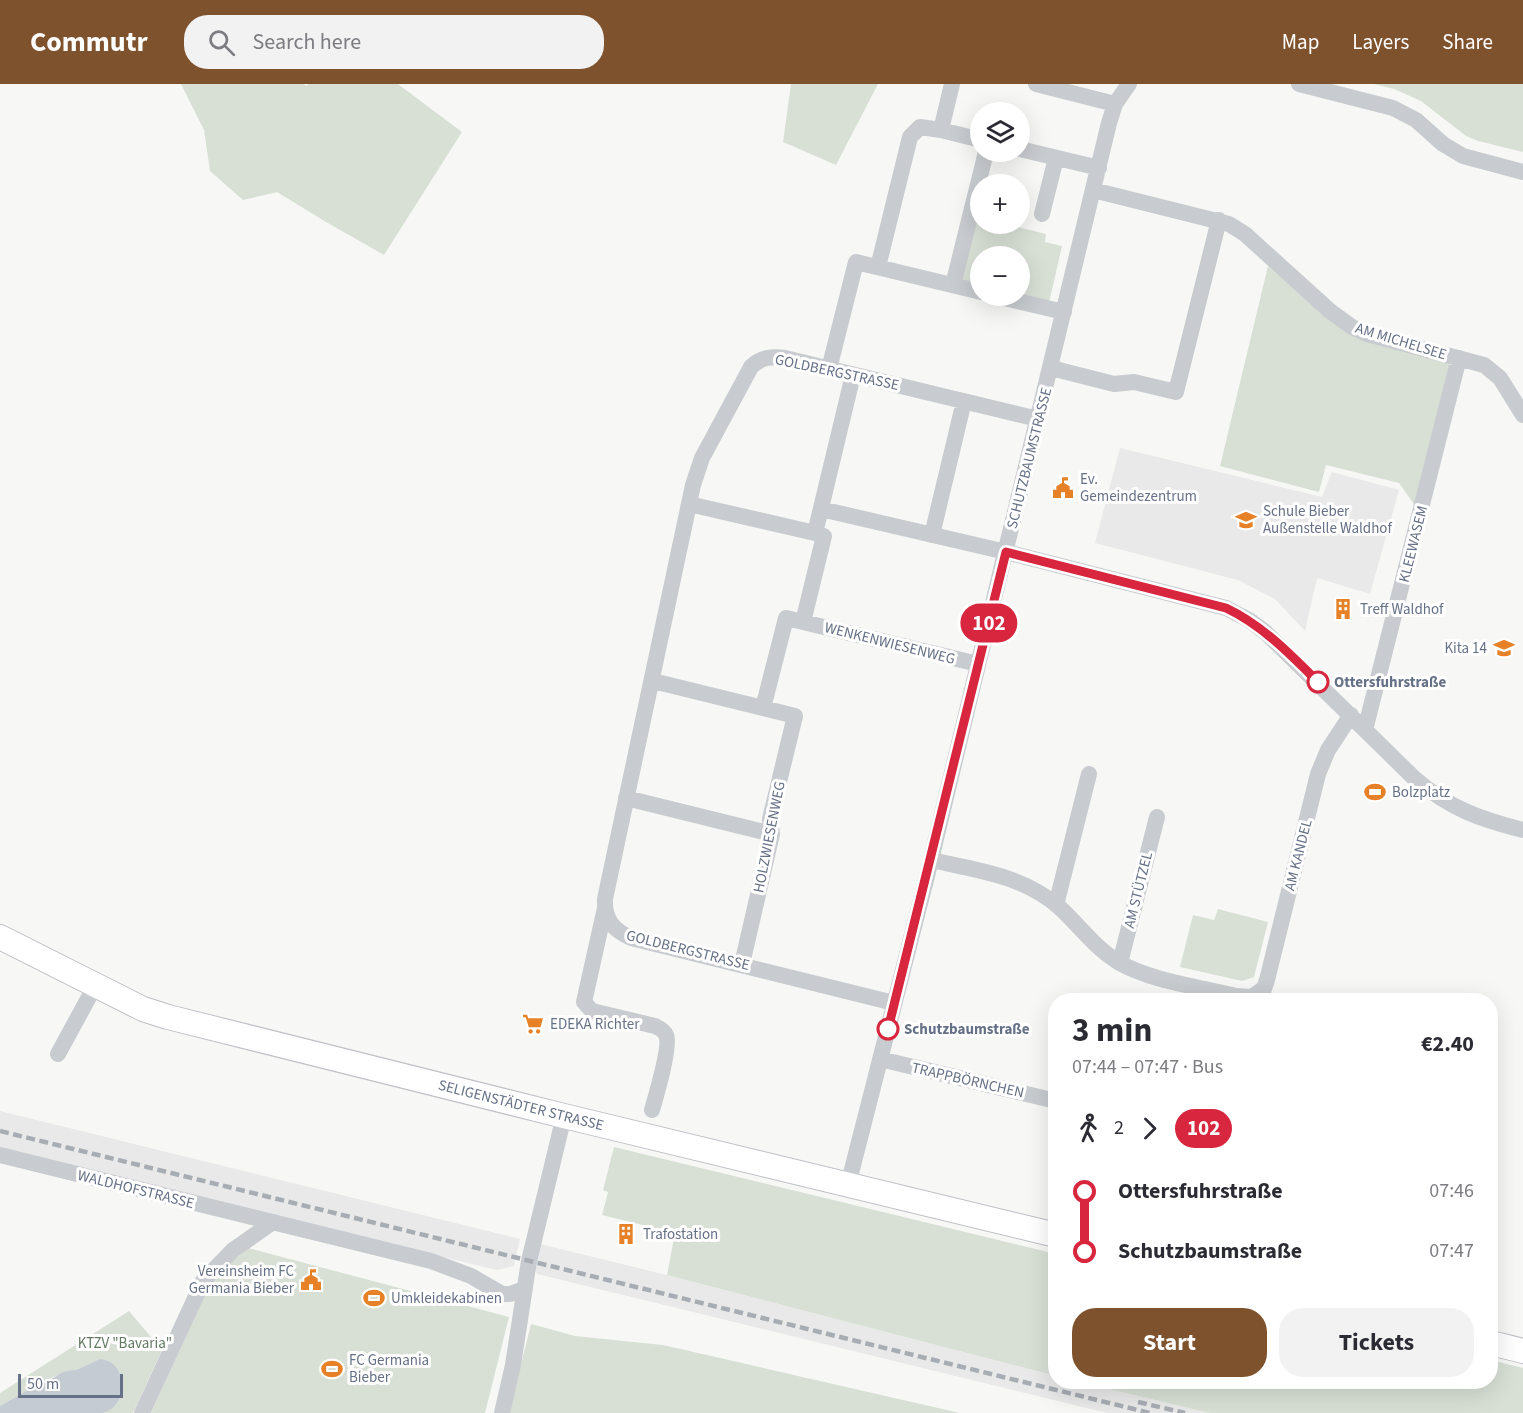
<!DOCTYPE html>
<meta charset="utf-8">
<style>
:root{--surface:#fff;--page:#f2f2f3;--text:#2b2b33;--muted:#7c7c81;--accent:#7f522e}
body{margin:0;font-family:"Source Sans 3",sans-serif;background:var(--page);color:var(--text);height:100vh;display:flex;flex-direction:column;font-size:22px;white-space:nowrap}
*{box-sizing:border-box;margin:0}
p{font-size:20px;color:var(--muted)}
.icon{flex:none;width:33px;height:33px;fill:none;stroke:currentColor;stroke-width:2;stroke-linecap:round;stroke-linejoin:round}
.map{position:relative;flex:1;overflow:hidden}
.details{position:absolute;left:1048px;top:909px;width:450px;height:396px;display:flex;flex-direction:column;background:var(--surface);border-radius:24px;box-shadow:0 6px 24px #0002}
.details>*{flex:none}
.badge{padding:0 12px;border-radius:20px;font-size:21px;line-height:39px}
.tools{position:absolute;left:970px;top:18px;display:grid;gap:12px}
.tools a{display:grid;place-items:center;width:60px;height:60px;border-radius:50%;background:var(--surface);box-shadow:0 6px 24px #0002;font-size:30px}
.scale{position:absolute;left:18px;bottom:15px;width:105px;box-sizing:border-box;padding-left:6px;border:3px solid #667187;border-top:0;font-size:16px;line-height:21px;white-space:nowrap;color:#667187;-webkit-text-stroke:4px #fff;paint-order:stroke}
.map>.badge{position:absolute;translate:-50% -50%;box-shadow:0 0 0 3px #fff}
.legs{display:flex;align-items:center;gap:9px;height:66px;padding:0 24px;font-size:20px}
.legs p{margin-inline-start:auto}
.summary{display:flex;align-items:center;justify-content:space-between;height:102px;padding:0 24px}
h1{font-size:33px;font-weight:700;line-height:45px}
.cta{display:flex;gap:12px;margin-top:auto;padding:12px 24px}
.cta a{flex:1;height:69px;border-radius:24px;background:var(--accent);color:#fff;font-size:24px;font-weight:700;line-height:69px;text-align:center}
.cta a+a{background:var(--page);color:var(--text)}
ul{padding:0 24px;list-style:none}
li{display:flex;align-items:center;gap:21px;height:60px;font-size:22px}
li i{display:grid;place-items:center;width:9px;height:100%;margin:0 8px;background:currentColor}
li i::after{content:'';width:15px;height:15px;margin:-8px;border:4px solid;border-radius:50%;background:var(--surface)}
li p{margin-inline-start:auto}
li:first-child i{background:linear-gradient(#0000 50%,currentColor 0)}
li:last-child i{background:linear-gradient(currentColor 50%,#0000 0)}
header{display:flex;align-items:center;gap:36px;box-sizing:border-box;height:84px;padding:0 30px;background:var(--accent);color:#fff}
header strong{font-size:28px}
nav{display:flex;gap:33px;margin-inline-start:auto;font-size:21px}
.search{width:420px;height:54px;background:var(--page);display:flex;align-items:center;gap:15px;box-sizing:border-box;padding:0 21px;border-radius:24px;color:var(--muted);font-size:22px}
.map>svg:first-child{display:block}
</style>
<header>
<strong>Commutr</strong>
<div class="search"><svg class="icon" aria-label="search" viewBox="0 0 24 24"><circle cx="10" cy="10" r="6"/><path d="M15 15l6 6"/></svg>Search here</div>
<nav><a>Map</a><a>Layers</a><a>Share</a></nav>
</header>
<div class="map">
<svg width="1523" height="1329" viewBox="0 0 1523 1329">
<rect width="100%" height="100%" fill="#f7f8f5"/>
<path fill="#e8e9e8" d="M1120,364L1322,413L1332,388L1399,406L1370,510L1317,494L1305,547L1275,515L1238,496L1095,459Z
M0,1027L520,1155L514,1182L497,1186L0,1065Z
M540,1160L667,1191L1056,1292V1298H1080L1209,1329H1107L537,1190L534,1184Z"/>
<path fill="#d8e0d6" d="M181,0H303L307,2L308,0H398L462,48L384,171L326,138L277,108L243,116L210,87L204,46Z
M791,0H878L836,81L783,58Z
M1374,0H1523V68L1478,57L1466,52L1421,17L1394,5Z
M976,132L981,133V140H1006L1046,150L1045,158L1062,162L1049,219L1020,212V172H981V203L960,198Z
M1268,182L1330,235L1451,275L1416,423L1399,399L1326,381L1319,408L1220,382Z
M1218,825L1268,838L1254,893L1242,897L1180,883L1193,831L1214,836Z
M614,1063L1056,1170V1292L667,1191L675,1149L602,1131L608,1108L603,1106Z
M248,1164L509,1233L485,1329H151L213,1193Z
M129,1227L162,1266L133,1329H104L118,1318L79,1285C51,1290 26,1308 0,1322V1309Z
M531,1240L575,1252L663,1261L960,1329H509Z
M1491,1276L1523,1284V1329H1209L1080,1298H1491Z"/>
<path fill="#c5cbd2" d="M100,1275C128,1277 130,1322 103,1329C95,1329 84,1329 75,1329C50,1329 25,1329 0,1329V1322L40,1299L43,1300L63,1288L79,1285Z"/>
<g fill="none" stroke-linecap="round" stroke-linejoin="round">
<defs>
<path id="secondary" d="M0,853L143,925L168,933L564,1032L1056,1151
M1491,1259L1523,1267"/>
</defs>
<use href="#secondary" stroke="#bdbfc5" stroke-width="26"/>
<path stroke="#c8cbcf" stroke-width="16" d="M1036,0L1115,20
M1299,0L1393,24L1416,36L1443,60L1463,72L1523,88
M941,46L981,56
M1020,65L1099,84
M1093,106L1229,140L1245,150L1330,227L1352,243L1367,250L1484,281L1500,294L1523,331
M1042,130L1056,74
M878,183L910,53L920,43L941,46L952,0
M953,201L986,68
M996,212L1064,228
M1051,284L1114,300L1134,298L1176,308L1219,136
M829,285L856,178L981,208
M689,420L815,449
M821,425L1006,468L1226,524L1249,536L1265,548L1414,694C1449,724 1479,735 1523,746
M932,451L964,317
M803,538L978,580
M653,597L763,624
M1365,646L1459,274
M626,714L772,750
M931,776C976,786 1021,791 1058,822C1079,841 1094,863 1118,878C1151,897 1199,903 1236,912L1252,913L1263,905
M1056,821L1089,690
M605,824L584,918L592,927L655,942C659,944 664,946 666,951C671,961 656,1012 652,1026
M1120,879L1157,733
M742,880L772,750L770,735L795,632L763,624L786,534L803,538L824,452L815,449L853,291
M1260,916L1267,896L1318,690L1328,666L1351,631
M894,919L631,854C613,846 604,835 605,815L693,401L702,374L751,283C761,273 772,272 785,274L1038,335
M58,970L95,902
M880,975L1056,1017
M0,1071L431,1177L471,1192L502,1210H510L524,1205
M848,1101L927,792L1109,39L1115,20L1129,0
M142,1329L203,1197L233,1166L273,1138
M502,1329L513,1281L529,1177L564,1032"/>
<use href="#secondary" stroke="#fff" stroke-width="24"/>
<path stroke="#a8acb3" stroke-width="4.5" stroke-dasharray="9 4.5" stroke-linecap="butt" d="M0,1047L1150,1329
M1138,1318L1185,1329"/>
</g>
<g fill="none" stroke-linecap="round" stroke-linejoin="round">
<defs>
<path id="line-1" d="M888,945L1006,468L1226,524C1262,541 1290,570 1318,598"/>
</defs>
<use href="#line-1" stroke="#fff" stroke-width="14"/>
<use href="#line-1" stroke="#d7263d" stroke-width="9"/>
</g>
<defs>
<symbol id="civic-bare" viewBox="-9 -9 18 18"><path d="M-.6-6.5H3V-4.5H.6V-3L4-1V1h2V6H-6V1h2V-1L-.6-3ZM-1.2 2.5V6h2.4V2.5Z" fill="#e68127" stroke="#fff" stroke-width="2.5" paint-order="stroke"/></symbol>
<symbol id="school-bare" viewBox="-9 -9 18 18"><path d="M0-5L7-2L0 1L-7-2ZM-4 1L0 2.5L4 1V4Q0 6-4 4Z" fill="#e68127" stroke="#fff" stroke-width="2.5" paint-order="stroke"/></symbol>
<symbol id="building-bare" viewBox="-9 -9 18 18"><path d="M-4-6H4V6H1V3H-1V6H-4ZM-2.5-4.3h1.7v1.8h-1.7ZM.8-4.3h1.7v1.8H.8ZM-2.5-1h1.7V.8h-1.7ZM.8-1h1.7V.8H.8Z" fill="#e68127" stroke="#fff" stroke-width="2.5" paint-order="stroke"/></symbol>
<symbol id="stadium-bare" viewBox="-9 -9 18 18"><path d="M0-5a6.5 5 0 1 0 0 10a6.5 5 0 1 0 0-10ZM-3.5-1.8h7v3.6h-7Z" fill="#e68127" stroke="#fff" stroke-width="2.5" paint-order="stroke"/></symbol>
<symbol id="supermarket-bare" viewBox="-9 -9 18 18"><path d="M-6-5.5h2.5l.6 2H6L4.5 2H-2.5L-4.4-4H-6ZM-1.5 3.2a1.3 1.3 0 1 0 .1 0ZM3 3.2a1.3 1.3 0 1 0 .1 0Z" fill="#e68127" stroke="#fff" stroke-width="2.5" paint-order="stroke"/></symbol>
</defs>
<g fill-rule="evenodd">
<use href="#civic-bare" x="1048" y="389" width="30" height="30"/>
<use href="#school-bare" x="1231" y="421" width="30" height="30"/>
<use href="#building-bare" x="1328" y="510" width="30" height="30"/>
<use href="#school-bare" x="1489" y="549" width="30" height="30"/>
<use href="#stadium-bare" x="1360" y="693" width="30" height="30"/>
<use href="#supermarket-bare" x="518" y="925" width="30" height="30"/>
<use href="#building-bare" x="611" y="1135" width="30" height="30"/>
<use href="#civic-bare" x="296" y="1181" width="30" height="30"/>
<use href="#stadium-bare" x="359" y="1199" width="30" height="30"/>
<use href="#stadium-bare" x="317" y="1270" width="30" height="30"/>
</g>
<g fill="#fff" stroke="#d7263d" stroke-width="3">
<circle cx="1318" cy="598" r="10"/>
<circle cx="888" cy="945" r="10"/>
</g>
<g text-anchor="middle" stroke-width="6" stroke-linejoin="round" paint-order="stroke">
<g font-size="15" fill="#667187" stroke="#fff">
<text transform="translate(1401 257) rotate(17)" y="5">AM MICHELSEE</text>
<text transform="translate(837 288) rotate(12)" y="5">GOLDBERGSTRASSE</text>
<text transform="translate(1029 374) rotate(-76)" y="5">SCHUTZBAUMSTRASSE</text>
<text transform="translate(1413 460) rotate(-76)" y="5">KLEEWASEM</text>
<text transform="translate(890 559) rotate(14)" y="5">WENKENWIESENWEG</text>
<text transform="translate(769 753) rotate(-79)" y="5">HOLZWIESENWEG</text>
<text transform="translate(1298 771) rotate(-76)" y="5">AM KANDEL</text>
<text transform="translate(1138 806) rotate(-76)" y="5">AM STÜTZEL</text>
<text transform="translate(688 866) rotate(14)" y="5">GOLDBERGSTRASSE</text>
<text transform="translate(968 996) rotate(13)" y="5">TRAPPBÖRNCHEN</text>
<text transform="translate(521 1021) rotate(14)" y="5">SELIGENSTÄDTER STRASSE</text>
<text transform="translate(136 1105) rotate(14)" y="5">WALDHOFSTRASSE</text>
</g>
<g font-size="15" fill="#667187" stroke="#fff" text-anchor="start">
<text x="1080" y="400">Ev.<tspan x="1080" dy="17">Gemeindezentrum</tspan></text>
<text x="1263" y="432">Schule Bieber<tspan x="1263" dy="17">Außenstelle Waldhof</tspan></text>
<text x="1360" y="530">Treff Waldhof</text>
<text x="1487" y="569" text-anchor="end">Kita 14</text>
<text x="1392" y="713">Bolzplatz</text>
<text x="550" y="945">EDEKA Richter</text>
<text x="643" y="1155">Trafostation</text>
<text x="294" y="1192" text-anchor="end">Vereinsheim FC<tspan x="294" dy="17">Germania Bieber</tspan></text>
<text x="391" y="1219">Umkleidekabinen</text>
<text x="349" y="1281">FC Germania<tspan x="349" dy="17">Bieber</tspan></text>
</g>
<g font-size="15" font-weight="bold" fill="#667187" stroke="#fff" text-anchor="start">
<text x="1334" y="603">Ottersfuhrstraße</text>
<text x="904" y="950">Schutzbaumstraße</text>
</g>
<g font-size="15" fill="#627962" stroke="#fff">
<text x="125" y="1264">KTZV "Bavaria"</text>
</g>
</g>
</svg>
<div class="tools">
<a><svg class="icon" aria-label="layers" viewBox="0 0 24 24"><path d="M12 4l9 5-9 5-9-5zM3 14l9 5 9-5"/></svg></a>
<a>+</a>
<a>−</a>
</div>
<div class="scale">50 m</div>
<b class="badge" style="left:989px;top:539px;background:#d7263d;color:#fff">102</b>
<section class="details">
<div class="summary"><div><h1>3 min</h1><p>07:44 – 07:47 · Bus</p></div><b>€2.40</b></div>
<div class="legs"><svg class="icon" aria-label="walk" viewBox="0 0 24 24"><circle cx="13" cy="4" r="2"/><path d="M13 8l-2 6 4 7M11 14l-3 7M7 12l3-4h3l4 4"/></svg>2<svg class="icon" aria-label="forward" viewBox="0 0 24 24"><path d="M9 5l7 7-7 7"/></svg><b class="badge" style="background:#d7263d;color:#fff">102</b></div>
<ul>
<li><i style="color:#d7263d"></i><b>Ottersfuhrstraße</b><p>07:46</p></li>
<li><i style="color:#d7263d"></i><b>Schutzbaumstraße</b><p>07:47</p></li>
</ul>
<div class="cta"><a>Start</a><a>Tickets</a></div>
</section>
</div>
